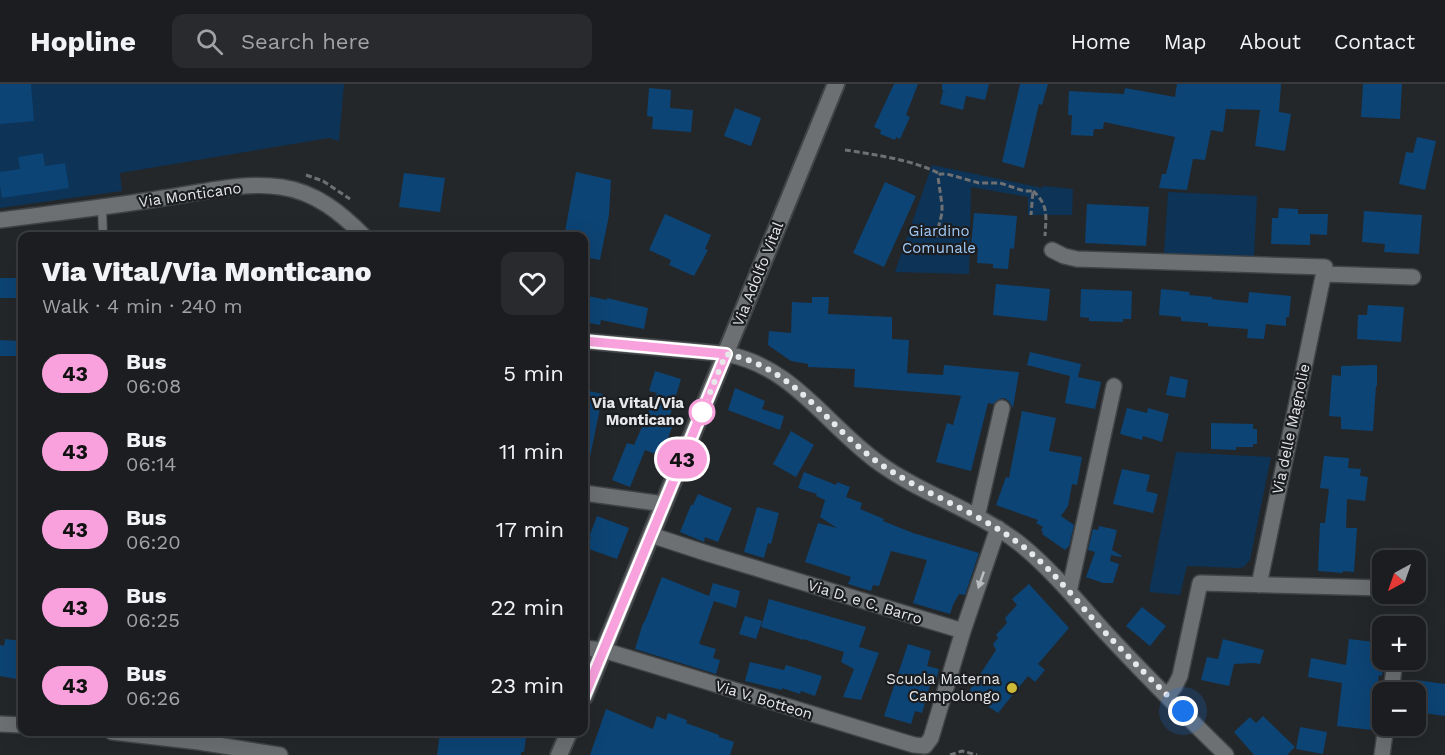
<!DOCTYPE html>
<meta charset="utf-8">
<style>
:root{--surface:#1b1d20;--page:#282a2d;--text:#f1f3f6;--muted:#a0a2a5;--line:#393b3e}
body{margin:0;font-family:"Work Sans",sans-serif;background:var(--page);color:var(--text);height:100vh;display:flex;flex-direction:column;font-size:22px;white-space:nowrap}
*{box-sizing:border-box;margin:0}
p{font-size:20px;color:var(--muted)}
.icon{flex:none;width:33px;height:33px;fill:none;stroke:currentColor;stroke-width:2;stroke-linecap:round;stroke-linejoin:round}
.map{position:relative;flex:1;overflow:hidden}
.side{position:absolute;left:18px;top:148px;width:570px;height:504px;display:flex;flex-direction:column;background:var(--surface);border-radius:12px;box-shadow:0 6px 24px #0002,0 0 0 2px var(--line)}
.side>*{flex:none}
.badge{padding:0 12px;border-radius:20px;font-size:21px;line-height:39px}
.needle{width:39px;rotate:220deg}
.buttons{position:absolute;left:1372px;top:466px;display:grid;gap:12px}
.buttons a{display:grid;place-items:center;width:54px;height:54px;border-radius:12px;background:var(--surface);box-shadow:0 6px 24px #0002,0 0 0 2px var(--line);font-size:30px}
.you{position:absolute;width:30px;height:30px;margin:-15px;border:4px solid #fff;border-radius:50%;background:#1a73e8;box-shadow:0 0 0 9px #1a73e833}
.map>.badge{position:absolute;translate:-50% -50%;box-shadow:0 0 0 3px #fff}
.round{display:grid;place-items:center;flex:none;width:63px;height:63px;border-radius:12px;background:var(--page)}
.headline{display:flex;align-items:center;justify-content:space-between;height:102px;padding:0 24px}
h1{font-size:28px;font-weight:800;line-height:45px}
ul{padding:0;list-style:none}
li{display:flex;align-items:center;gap:18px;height:78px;padding:0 24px}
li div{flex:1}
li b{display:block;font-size:22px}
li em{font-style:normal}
li .badge{min-width:66px;font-weight:700;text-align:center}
header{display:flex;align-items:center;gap:36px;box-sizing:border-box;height:84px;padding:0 30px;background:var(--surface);border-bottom:2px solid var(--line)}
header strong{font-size:28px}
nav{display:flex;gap:33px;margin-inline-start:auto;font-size:21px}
.search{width:420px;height:54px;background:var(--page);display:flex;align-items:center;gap:15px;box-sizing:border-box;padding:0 21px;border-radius:12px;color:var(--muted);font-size:22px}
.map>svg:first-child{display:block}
</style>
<header>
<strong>Hopline</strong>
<div class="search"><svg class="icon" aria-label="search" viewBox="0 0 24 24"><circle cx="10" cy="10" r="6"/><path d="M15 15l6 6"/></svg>Search here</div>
<nav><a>Home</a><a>Map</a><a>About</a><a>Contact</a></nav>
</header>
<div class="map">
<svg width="1445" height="671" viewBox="0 0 1445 671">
<rect width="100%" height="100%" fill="#24272a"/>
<path fill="#0d3357" d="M0,0H344L339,57L329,54L120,89L122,107L0,124Z
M932,81L1042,104L1043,102L1073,105L1072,131H1028V113L971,103L969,190L895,188Z
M1168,108L1257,112L1254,172L1164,170Z
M1176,368L1271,373L1250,476L1244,483L1238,484L1187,482L1180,511L1149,508Z"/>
<path fill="#0c4475" d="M0,0H31L34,37L0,40Z
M894,0H918L906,31L910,33L900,55L896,53L895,56L880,50L881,46L874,43Z
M942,0H989L985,16L966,12L963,26L940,20L943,7L947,8L942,6Z
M1020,0H1048L1042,21L1039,20L1024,84L1002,78Z
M1177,0H1281L1279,28L1291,30L1285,67L1255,62L1260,26L1226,25L1223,48L1211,46L1205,76L1193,75L1187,106L1159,104L1162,90H1166L1175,53L1104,38L1103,45H1094L1093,52L1071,51L1072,31H1068L1069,7L1124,10L1125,4L1175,13Z
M1363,0H1402L1400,35L1361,33Z
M649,4L671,6L670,24L693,26L691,48L652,45L653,33L647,32Z
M735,24L761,34L751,62L724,52Z
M1417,53L1436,57L1425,106L1399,100L1406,68L1413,69Z
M43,69L45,82L65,79L69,104L2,114L0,102V88L20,85L18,73Z
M576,88L611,96L609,131L600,176L584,173V153H564Z
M404,89L445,94L440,128L399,123Z
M885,98L916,112L884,183L853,169Z
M1087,120L1149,123L1146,162L1085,159Z
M1279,124L1298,125V130H1328L1327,151L1310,150V161L1271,160L1272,134H1278Z
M1364,127L1422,131L1419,170L1384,168L1385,160L1362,158Z
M974,129L1017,132L1014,165L1010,164L1008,185L993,184V180L977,179L978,164L971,163Z
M665,130L711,151L705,165L708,166L694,192L669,181L671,176L649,166Z
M0,194H22V214H0Z
M996,200L1050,205L1047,237L993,231Z
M1081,205L1132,207L1131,235H1123V238L1089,237V234L1080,233Z
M1161,205L1190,208L1189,211L1212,213V215L1248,219L1249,208L1291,212L1289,233H1286V242L1266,240L1264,255L1247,254L1248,245L1208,242V239L1181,237V233L1159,231Z
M584,211L607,216V214L648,224L644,245L601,236L600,241L584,238Z
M812,213H829L828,230L892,233V255L909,256L907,289L943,291L944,281L1019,288L1013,324L1009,317L1004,314L999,315L993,320L988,319L971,387L936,378L947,339L953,341L961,312L955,311L854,303L855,285L808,283V280L791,277L768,261L769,247L791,249L792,218L812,219Z
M1368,221L1404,223L1401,258L1357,255L1358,231H1367Z
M0,256L22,257V272H0Z
M1030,268L1081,280L1078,293L1101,298L1095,325L1065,319L1070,292L1027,281Z
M1377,281V302H1376L1373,347L1341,345V333L1329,332L1332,291L1341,292V282Z
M655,287L681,295L668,338L673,341L661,372L645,366L630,403L612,396L627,359L634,361L657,309L649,307Z
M1170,292L1188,296L1185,314L1166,311Z
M735,304L765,317L762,325L784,332L780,346L728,326Z
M584,306L603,310L590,373H584Z
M1127,324L1147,329L1148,324L1169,330L1162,358L1143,352L1142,356L1120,350Z
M1022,327L1056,334L1049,367L1082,373L1077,401L1072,400L1068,422L1061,432L1074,441L1069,462L1065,466L1042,450L1043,448L1041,446L1043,443L1036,439L1038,436L996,421L1006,393L1009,394Z
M1211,339L1253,340V345H1257V360H1253V363H1236V366L1211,365Z
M791,347L814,361L796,393L773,380Z
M1324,372L1349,374L1348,384L1361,385L1360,392L1368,393L1365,417L1347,415L1346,444H1357L1354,488L1343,487V489L1318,487L1320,439H1325L1329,405L1320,404Z
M1122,385L1150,391L1146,407L1158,410L1153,429L1113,420Z
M804,388L836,401L837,398L850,403L846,413L862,419L860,425L884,435L883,437L913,449L979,469L965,511L959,510L953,521L950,530L913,519L927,476L891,467L879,502L873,501L871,507L848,500L851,493L805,478L818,439L837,444L820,433L825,416L816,412L817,410L798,404Z
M698,410L732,424L718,458L705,453L704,458L680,448L691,421H693Z
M757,423L779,429L771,460L768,459L764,474L744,468Z
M597,432L629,444L617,475L586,464L591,453H589Z
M1099,442L1117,446L1112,466L1122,472L1121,473L1111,471L1110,477L1119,480L1113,499H1103L1086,493L1095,468L1088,466L1093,445L1098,446Z
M662,493L709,512L713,499L740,507L736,524L714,517L699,560L716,565L713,574L720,576L716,590L635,565L643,539H644Z
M1029,500L1069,544L1038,580L1045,586L1035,598L1028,592L998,629L968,609L996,566L993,560L998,554L996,551L1007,539L1005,534L1017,521L1012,515Z
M769,515L866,543L859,563L879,569L861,616L843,613L854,585L841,578L844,568L803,555V556L761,543Z
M1142,523L1166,542L1150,562L1126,542Z
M745,532L762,537L756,555L739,550Z
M5,555L22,557V596L0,592V561L4,562Z
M1223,555L1264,566L1260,580L1254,579L1234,580L1229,602L1201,596L1207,573L1218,575Z
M1349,555L1383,559L1384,576L1382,592L1379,591L1372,646L1337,642L1342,599L1308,593L1311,574L1346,581Z
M908,560L931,567L927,582L939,585L935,599L931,598L922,629L915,627L911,640L884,632Z
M750,578L784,586L786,581L822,592L815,612L801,607L800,610L782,604V606L745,597Z
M1416,596L1445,600V632L1416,628Z
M606,625L653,645L657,632L666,636L668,629L687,636L686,639L719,651V653L734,658L730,671H590Z
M1263,632L1295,663L1287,671H1254L1234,648L1250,633L1256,639Z
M1300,643L1327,648L1323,670L1296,665Z
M440,648H473L526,654L524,668H521V671H437Z"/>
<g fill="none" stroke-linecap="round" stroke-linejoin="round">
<defs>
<path id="service" d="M102,123L103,153"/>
<path id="minor" d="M0,136C54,129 109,123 163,114C200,109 244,97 281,103C316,108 341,129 365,153
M1052,166L1064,172L1077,175L1325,183L1259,501
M1323,190L1413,193
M584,257L726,270C793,282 827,342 879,379C923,411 977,426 1020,460C1052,486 1078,518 1105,548C1144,590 1185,631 1226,671
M584,409L664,420
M977,433L1002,324
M1069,508L1114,302
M963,547L998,444
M584,564L603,566L914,661L925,662L931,654L963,547L709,470L651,451
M1391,609L1395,576
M1167,612L1175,602L1180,592L1200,499L1383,504
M0,640L22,641
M112,648L199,658L280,671
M1382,671L1386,642"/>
<path id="tertiary" d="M584,613L704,322L836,0
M559,671L569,648"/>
</defs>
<use href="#service" stroke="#414446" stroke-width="10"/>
<use href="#minor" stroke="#414446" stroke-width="18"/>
<use href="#tertiary" stroke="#414446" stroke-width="20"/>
<path stroke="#6e7073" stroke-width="3" stroke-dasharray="6 3" stroke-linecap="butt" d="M845,66C873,70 917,77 940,90
M306,91L323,97L350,115
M1033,107C1049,121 1046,133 1045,152
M936,153L942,129V121L938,93L940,90H947L979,99H1000L1024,107H1033L1031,131
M950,671L962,667L977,671"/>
<use href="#service" stroke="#6c7073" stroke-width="8"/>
<use href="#minor" stroke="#6c7073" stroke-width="15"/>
<use href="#tertiary" stroke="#6c7073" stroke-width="16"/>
</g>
<defs><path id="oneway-solid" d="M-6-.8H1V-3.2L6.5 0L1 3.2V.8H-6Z" transform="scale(1.5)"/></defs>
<use fill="#bbbec0" href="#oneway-solid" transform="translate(981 496) rotate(109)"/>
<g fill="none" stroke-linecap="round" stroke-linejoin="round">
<defs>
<path id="line" d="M584,257L726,270L584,613"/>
</defs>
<use href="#line" stroke="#fff" stroke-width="14"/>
<use href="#line" stroke="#f8a1dd" stroke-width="9"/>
<path stroke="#e6e8ea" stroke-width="6" stroke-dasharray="0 10.8" d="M702,328L726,270C793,282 827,342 879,379C923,410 974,426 1017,458C1049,481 1074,514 1100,543C1127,572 1155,599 1183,627"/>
</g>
<circle fill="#fff" stroke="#f8a1dd" stroke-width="3" cx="702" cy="328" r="12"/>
<circle fill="#ccb938" stroke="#1b1d20" stroke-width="2" cx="1012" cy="604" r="6"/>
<g text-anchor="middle" stroke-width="4.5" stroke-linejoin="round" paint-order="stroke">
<g font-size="15" fill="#e6e8ea" stroke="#1b1d20">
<text transform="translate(190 111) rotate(-8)" y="5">Via Monticano</text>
<text transform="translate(758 190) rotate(-68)" y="5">Via Adolfo Vital</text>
<text transform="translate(1291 345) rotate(-78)" y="5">Via delle Magnolie</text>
<text transform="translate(865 518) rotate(17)" y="5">Via D. e C. Barro</text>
<text transform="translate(764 616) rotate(17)" y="5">Via V. Botteon</text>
</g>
<g font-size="15" fill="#a0caf7" stroke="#1b1d20">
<text x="939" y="152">Giardino<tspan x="939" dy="17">Comunale</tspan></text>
</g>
<g font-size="15" font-weight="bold" fill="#e6e8ea" stroke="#1b1d20" text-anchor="end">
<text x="684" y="324">Via Vital/Via<tspan x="684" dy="17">Monticano</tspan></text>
</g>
<g font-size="15" fill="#e6e8ea" stroke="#1b1d20" text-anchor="end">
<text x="1000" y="600">Scuola Materna<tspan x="1000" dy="17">Campolongo</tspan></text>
</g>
</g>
</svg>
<div class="buttons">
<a><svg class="needle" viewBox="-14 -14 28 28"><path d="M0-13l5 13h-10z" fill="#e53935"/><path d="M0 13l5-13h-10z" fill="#a0a2a5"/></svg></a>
<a>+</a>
<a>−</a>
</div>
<div class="you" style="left:1183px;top:627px"></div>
<b class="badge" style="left:682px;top:375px;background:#f8a1dd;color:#111">43</b>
<section class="side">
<div class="headline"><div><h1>Via Vital/Via Monticano</h1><p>Walk · 4 min · 240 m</p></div><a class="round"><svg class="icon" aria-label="heart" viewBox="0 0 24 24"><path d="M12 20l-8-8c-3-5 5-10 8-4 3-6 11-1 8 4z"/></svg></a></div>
<ul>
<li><span class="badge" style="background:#f8a1dd;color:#111">43</span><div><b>Bus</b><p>06:08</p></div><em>5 min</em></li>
<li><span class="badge" style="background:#f8a1dd;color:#111">43</span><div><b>Bus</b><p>06:14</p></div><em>11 min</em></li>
<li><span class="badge" style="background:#f8a1dd;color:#111">43</span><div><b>Bus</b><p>06:20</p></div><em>17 min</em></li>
<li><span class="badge" style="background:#f8a1dd;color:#111">43</span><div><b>Bus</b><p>06:25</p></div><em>22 min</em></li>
<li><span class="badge" style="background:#f8a1dd;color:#111">43</span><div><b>Bus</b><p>06:26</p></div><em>23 min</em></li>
</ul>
</section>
</div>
